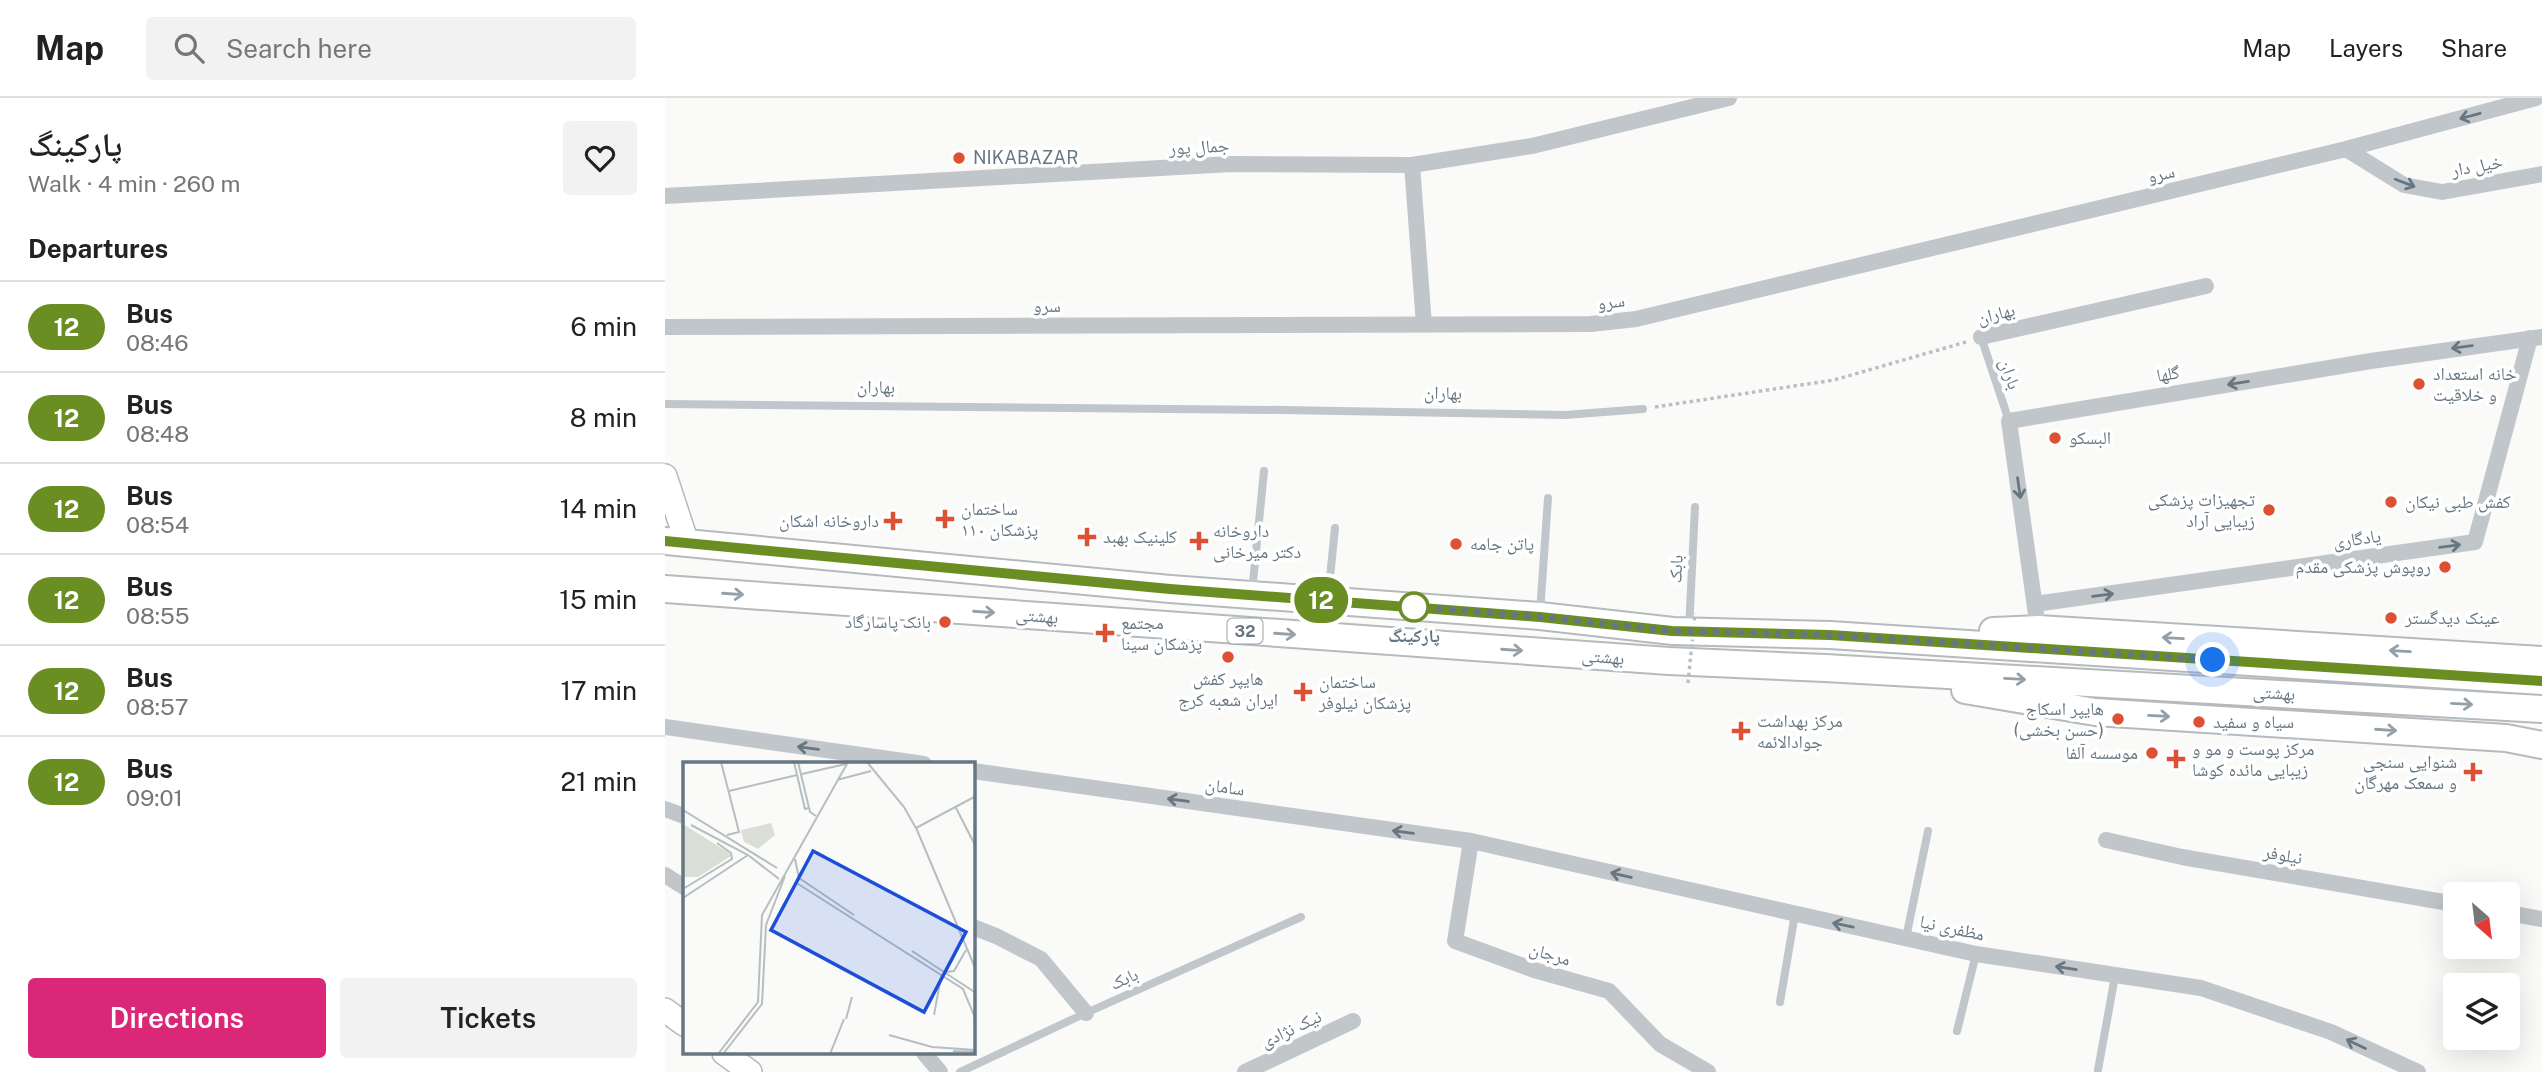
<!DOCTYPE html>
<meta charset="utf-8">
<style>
:root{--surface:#fff;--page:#f2f2f2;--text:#222;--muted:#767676;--line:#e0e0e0;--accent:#db2777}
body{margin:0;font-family:"Public Sans","Noto Naskh Arabic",sans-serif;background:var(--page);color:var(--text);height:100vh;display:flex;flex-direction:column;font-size:26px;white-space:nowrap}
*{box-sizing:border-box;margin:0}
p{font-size:23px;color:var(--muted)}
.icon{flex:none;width:38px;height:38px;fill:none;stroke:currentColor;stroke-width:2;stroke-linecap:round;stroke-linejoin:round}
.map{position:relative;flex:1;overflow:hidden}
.side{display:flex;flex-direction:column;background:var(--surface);width:665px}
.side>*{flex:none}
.badge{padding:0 14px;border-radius:23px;font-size:24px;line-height:46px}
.needle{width:46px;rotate:152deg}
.fabs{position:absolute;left:1778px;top:784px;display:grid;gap:14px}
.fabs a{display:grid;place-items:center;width:77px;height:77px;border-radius:7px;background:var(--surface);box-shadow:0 7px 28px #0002;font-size:35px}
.you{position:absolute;width:35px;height:35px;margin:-18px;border:5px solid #fff;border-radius:50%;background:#1a73e8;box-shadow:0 0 0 10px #1a73e833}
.map>.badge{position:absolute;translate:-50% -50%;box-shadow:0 0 0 4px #fff}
h2{padding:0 28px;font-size:26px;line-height:63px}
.round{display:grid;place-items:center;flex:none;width:74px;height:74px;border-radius:7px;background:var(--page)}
.summary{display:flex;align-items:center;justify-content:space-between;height:119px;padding:0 28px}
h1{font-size:33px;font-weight:600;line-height:52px}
.primary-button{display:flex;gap:14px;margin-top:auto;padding:14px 28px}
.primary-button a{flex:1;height:80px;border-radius:7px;background:var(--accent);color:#fff;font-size:28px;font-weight:600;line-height:80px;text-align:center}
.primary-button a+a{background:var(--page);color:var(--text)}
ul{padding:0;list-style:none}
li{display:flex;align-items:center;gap:21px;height:91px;padding:0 28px;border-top:2px solid var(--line)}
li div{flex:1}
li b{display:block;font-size:26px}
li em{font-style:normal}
li .badge{min-width:77px;font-weight:700;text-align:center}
header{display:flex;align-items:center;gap:42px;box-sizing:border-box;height:98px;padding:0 35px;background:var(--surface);border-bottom:2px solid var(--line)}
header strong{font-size:33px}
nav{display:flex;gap:38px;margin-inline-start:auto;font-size:24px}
.search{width:490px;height:63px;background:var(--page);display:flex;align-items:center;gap:18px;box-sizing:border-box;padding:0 24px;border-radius:7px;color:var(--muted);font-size:26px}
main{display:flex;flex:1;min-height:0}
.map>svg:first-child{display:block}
</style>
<header>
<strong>Map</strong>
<div class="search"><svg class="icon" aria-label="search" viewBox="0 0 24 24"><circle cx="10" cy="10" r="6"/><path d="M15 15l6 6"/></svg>Search here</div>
<nav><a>Map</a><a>Layers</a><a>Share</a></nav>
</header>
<main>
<section class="side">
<div class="summary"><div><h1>پارکینگ</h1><p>Walk · 4 min · 260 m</p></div><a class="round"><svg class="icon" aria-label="heart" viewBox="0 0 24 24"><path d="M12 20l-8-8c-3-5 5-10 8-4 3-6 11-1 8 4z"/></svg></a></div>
<h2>Departures</h2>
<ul>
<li><span class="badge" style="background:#6b8e23;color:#fff">12</span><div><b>Bus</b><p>08:46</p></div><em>6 min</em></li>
<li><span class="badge" style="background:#6b8e23;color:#fff">12</span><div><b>Bus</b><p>08:48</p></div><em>8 min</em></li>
<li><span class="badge" style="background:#6b8e23;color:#fff">12</span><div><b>Bus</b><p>08:54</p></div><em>14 min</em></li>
<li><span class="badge" style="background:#6b8e23;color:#fff">12</span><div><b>Bus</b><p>08:55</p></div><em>15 min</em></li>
<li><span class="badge" style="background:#6b8e23;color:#fff">12</span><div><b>Bus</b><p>08:57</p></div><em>17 min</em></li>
<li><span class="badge" style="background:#6b8e23;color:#fff">12</span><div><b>Bus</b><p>09:01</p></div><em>21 min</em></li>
</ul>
<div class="primary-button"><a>Directions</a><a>Tickets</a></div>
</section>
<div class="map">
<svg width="1877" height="974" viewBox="0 0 1877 974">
<rect width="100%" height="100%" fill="#fafaf8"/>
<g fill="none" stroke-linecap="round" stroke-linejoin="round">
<defs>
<path id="secondary" d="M0,378L22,445
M0,912L19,926
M59,955L85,974"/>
<path id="primary" d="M0,443L505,491L875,518L1008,533L1165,537L1877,583
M0,491L1004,563L1160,570L1877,611
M1328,533L1373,531L1877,562
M1300,592L1430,614L1841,640L1877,647"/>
</defs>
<use href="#secondary" stroke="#b4babe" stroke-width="26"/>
<use href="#primary" stroke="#b5babe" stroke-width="30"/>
<path stroke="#bcbfc2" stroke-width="3.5" stroke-dasharray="3.5 3.5" stroke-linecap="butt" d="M990,309L1169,282L1301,244"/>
<path stroke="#c1c6ca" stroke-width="8" d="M1316,239L1344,323
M0,306L618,312L900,317L978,311
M587,494L599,373
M663,499L670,430
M875,515L883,400
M1024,531L1030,409
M1241,840L1263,733
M1115,904L1130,816
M1292,933L1311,856
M1433,972L1450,878
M295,974L421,915L636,819"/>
<path stroke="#c1c6ca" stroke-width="16" d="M1681,51L1739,87L1777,94L1877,76
M747,67L759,227
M0,98L566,66L747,67L867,48L1064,0
M0,229L926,226L971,221L1681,51L1871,0
M1316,239L1541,188
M1370,506L1810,444L1865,240
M1373,531L1344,323L1706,263L1877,239
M0,629L259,666
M308,673L806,743L1311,856L1536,890L1666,934L1753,974
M0,711L19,718
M1441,742L1517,759L1790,806
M806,743L790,843L869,872L944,893L995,946L1043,974
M0,777L19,789
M1843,815L1877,821
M308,829L331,838L376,861L421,915
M259,955L275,974
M580,974L688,923"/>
<use href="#secondary" stroke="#fff" stroke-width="23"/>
<use href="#primary" stroke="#fff" stroke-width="26"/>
<path stroke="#bcbfc2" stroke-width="3.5" stroke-dasharray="3.5 3.5" stroke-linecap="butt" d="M1023,585L1030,515"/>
</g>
<defs><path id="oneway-shaft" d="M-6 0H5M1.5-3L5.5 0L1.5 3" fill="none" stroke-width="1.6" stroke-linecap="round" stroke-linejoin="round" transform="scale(1.75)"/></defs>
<g stroke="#667782">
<use href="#oneway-shaft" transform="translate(1805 18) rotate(165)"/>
<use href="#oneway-shaft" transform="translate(1740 85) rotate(21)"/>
<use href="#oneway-shaft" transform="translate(1797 249) rotate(172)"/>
<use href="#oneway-shaft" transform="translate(1573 285) rotate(171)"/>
<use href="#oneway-shaft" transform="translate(1354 390) rotate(82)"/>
<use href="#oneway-shaft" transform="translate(1785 448) rotate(-8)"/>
<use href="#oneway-shaft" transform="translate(1438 497) rotate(-8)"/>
<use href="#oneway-shaft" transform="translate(143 650) rotate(-172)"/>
<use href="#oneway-shaft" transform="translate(513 702) rotate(-172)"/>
<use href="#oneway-shaft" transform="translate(738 734) rotate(-172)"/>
<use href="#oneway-shaft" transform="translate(956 777) rotate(-167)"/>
<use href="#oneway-shaft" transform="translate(1178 827) rotate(-168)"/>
<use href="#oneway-shaft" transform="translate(1401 870) rotate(-171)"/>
<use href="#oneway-shaft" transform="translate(1691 946) rotate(-155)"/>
</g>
<g stroke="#94a0a8">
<use href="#oneway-shaft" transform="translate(68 496) rotate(4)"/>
<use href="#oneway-shaft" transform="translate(319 514) rotate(4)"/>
<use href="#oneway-shaft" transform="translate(620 536) rotate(4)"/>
<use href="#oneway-shaft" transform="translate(1508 540) rotate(-177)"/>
<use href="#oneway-shaft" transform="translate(847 552) rotate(4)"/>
<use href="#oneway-shaft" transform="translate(1735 553) rotate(-177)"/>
<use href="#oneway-shaft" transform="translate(1350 581) rotate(3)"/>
<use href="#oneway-shaft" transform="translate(1797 606) rotate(3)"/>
<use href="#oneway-shaft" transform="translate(1494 618) rotate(3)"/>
<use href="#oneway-shaft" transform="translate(1721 632) rotate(4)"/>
</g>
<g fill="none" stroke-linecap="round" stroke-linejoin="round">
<defs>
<path id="line" d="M0,443L505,491L875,519L1007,533L1165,537L1877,583"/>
</defs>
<use href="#line" stroke="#fff" stroke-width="16"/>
<use href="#line" stroke="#6b8e23" stroke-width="10"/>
<path stroke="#667782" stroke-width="7" stroke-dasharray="0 12.6" d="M749,509L743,508L886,520L1007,533L1165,537L1548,562"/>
</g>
<g fill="#de5033" stroke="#fff" stroke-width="2.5">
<circle cx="294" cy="60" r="7"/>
<circle cx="1754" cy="286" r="7"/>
<circle cx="1390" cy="340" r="7"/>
<circle cx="1726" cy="404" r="7"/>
<circle cx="1604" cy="412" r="7"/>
<path d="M276.5 410.5h7v7h7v7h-7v7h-7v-7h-7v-7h7z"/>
<path d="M224.5 412.5h7v7h7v7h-7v7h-7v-7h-7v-7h7z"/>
<path d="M418.5 428.5h7v7h7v7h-7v7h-7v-7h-7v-7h7z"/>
<path d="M530.5 432.5h7v7h7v7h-7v7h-7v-7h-7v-7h7z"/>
<circle cx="791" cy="446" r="7"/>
<circle cx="1780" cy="469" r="7"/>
<circle cx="1726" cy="520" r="7"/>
<circle cx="280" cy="524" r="7"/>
<path d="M436.5 524.5h7v7h7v7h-7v7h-7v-7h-7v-7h7z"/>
<circle cx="563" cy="559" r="7"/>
<path d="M634.5 583.5h7v7h7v7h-7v7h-7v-7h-7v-7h7z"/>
<circle cx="1453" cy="621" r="7"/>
<circle cx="1534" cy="624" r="7"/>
<path d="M1072.5 622.5h7v7h7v7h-7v7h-7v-7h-7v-7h7z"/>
<circle cx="1487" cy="655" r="7"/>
<path d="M1507.5 650.5h7v7h7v7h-7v7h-7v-7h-7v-7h7z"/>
<path d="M1804.5 663.5h7v7h7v7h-7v7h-7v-7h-7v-7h7z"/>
</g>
<circle fill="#fff" stroke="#6b8e23" stroke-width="3.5" cx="749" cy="509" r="14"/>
<g text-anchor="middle" stroke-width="7" stroke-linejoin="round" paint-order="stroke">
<rect fill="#fff" stroke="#94a0a8" stroke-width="2" x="562.5" y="520.5" width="35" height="25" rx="5"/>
<g font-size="16" font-weight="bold" fill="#667782">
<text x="580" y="539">32</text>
</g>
<g font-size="18" fill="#667782" stroke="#fff">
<text transform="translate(534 49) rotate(-3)" y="6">جمال پور</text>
<text transform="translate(1812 68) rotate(-10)" y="6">خیل دار</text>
<text transform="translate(1496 76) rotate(-13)" y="6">سرو</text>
<text transform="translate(946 204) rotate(-7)" y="6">سرو</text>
<text x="382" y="214">سرو</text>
<text transform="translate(1331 216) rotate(-14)" y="6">بهاران</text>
<text transform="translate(1345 276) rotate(71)" y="6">باران</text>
<text transform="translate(1503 276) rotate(-9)" y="6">گلها</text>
<text transform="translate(211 289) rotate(1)" y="6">بهاران</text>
<text transform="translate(778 295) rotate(1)" y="6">بهاران</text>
<text transform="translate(1692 441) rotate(-8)" y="6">یادگاری</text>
<text transform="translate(1011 471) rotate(-87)" y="6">بابک</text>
<text transform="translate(372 518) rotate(4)" y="6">بهشتى</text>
<text transform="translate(938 559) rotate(4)" y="6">بهشتى</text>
<text transform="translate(1609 595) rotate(3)" y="6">بهشتى</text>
<text transform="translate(560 689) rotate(8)" y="6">سامان</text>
<text transform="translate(1618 757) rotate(10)" y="6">نیلوفر</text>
<text transform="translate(1287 830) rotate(12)" y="6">مظفری نیا</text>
<text transform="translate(885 856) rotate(17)" y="6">مرجان</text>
<text transform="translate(459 881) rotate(-24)" y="6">بابک</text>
<text transform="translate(626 931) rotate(-25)" y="6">نیک نژادی</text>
</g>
<g font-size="18" fill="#667782" stroke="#fff" text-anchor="start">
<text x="308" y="66">NIKABAZAR</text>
<text x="1768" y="282">خانه استعداد<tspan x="1768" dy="21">و خلاقیت</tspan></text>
<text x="1404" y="346">البسکو</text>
<text x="1590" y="408" text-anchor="end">تجهیزات پزشکی<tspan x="1590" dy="21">زیبایی آراد</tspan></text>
<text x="1740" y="410">کفش طبی نیکان</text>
<text x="296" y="417">ساختمان<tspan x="296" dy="21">پزشکان ۱۱۰</tspan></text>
<text x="214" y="429" text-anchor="end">داروخانه اشکان</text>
<text x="548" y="439">داروخانه<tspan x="548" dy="21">دکتر میرخانی</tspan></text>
<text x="438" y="445">کلینیک بهبد</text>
<text x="805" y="452">پاتن جامه</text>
<text x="1766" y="475" text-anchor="end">روپوش پزشکی مقدم</text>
<text x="1740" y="526">عینک دیدگستر</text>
<text x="266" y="530" text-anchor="end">بانک پاسارگاد</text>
<text x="456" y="531">مجتمع<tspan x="456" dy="21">پزشکان سینا</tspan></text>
<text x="563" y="587" text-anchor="middle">هایپر کفش<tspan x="563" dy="21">ایران شعبه کرج</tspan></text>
<text x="654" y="590">ساختمان<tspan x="654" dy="21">پزشکان نیلوفر</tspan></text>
<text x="1439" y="617" text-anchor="end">هایپر اسکاج<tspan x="1439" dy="21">(حسن بخشی)</tspan></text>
<text x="1092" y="629">مرکز بهداشت<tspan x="1092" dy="21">جوادالائمه</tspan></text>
<text x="1548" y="630">سیاه و سفید</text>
<text x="1527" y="657">مرکز پوست و مو و<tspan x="1527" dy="21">زیبایی مائده کوشا</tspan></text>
<text x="1473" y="661" text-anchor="end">موسسه آلفا</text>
<text x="1792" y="670" text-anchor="end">شنوایی سنجی<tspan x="1792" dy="21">و سمعک مهرگان</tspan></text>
</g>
<g font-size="18" font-weight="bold" fill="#667782" stroke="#fff">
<text x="749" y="544">پارکینگ</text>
</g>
</g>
<g transform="translate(18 664)">
<rect width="292" height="292" fill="#fafaf8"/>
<path d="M88,61L92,73L75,87L61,80L58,68ZM0,62L46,91L48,94L15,115H0Z" fill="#daded7"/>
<path fill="none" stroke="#b6bec2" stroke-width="2" d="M38,0L56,70L44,73M111,0L122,47L126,46M115,0L127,50L133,54M184,0L221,45L234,68L293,208M119,12L163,2M154,18L188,9M46,29L114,13M273,46L293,85M0,48L94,106M8,63L65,93L96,117M233,66L293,34M112,97L116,116L171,153M112,120L280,227L293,258M0,127L49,97L48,91L34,81M0,136L65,93M229,189L293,231M263,210L271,209L283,188M251,253L258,215M163,257L169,235M206,273L249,285L293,288M270,289L293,290M35,292L75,240L79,153L165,0M40,292L79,242L83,163L102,114M147,292L161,257"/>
<path fill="#1d4ed8" fill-opacity="0.15" stroke="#1d4ed8" stroke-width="3.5" d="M130,89L283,170L241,250L88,168Z"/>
<rect width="292" height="292" fill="none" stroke="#667782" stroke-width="3.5"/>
</g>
</svg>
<div class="fabs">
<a><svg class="needle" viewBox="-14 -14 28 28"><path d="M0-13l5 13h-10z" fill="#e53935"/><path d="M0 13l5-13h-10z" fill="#767676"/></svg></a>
<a><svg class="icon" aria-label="layers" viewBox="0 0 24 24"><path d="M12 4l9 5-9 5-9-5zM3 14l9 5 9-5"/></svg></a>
</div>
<div class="you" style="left:1548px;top:562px"></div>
<b class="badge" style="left:656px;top:502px;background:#6b8e23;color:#fff">12</b>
</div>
</main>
